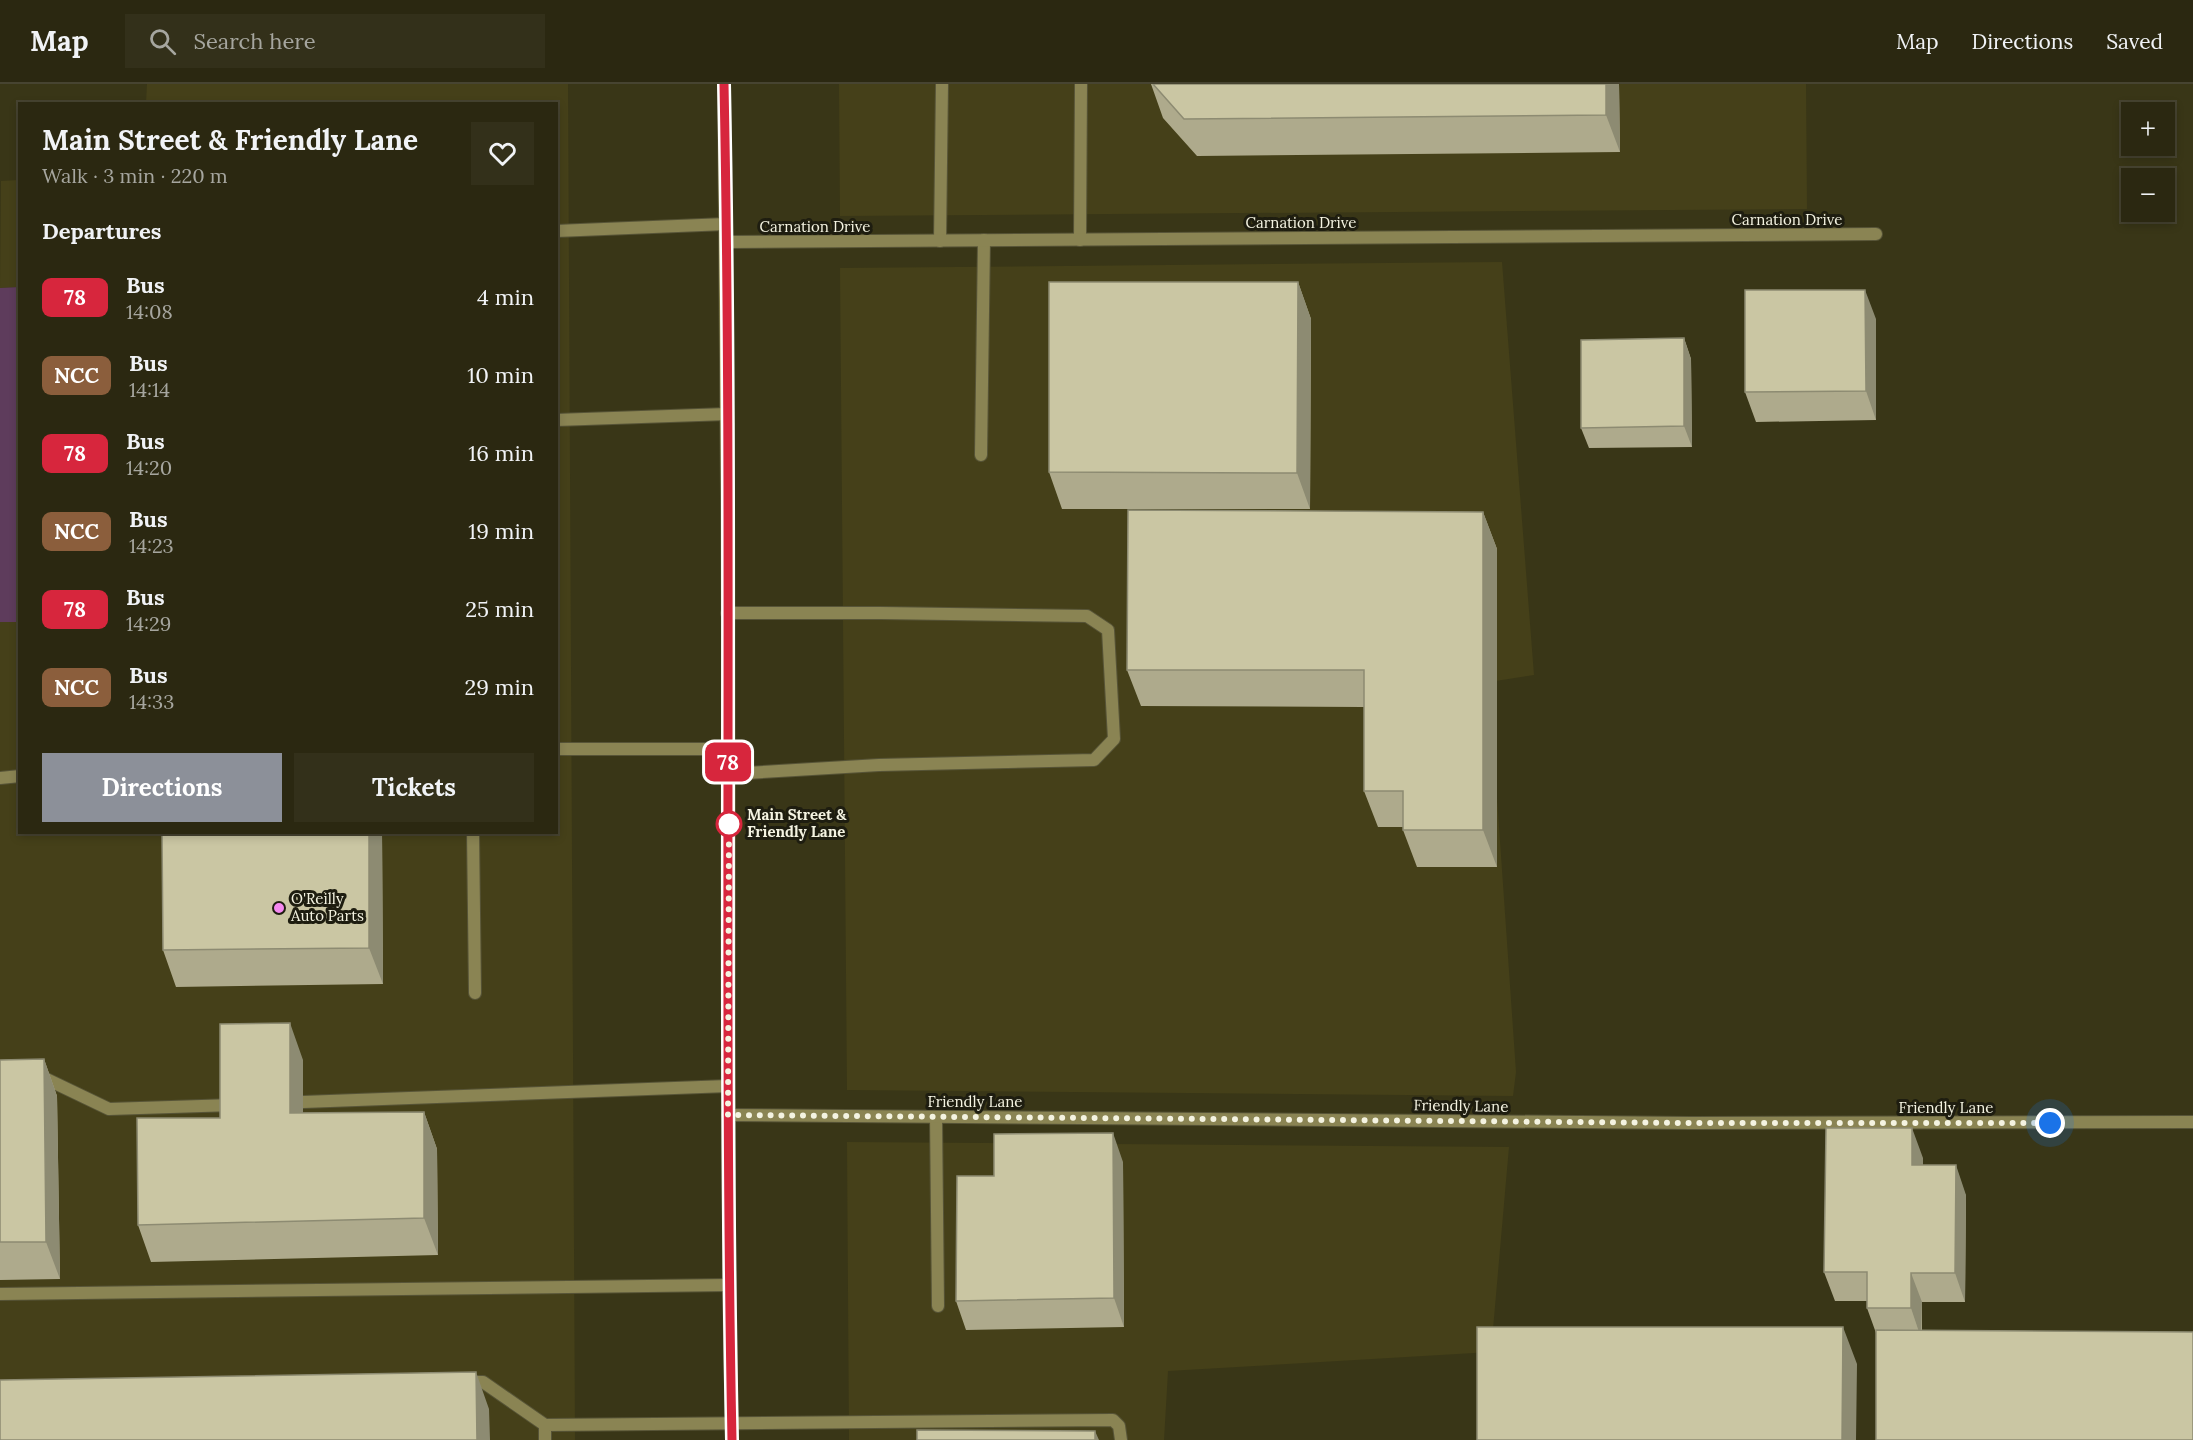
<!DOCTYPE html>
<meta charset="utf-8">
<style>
:root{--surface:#2b2811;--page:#33301a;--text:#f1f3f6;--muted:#a6a69f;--line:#474431;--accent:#8c9099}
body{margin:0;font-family:Lora,serif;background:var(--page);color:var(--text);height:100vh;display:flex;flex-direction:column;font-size:22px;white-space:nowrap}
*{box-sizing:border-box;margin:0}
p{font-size:20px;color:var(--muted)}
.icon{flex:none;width:33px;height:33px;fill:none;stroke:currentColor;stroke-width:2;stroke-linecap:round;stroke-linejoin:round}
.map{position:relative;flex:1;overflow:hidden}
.side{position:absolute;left:18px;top:18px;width:540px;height:732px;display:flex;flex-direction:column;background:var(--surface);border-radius:0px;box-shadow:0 3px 9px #0003,0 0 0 2px var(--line)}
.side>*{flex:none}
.badge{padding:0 12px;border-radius:9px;font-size:21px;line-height:39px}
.fabs{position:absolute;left:2121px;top:18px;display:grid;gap:12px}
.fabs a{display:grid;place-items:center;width:54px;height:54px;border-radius:0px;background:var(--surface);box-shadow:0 3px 9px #0003,0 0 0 2px var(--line);font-size:30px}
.you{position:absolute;width:30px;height:30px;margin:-15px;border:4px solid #fff;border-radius:50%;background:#1a73e8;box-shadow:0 0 0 9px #1a73e833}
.map>.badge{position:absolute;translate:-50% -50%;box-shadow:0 0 0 3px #fff}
h2{padding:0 24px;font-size:22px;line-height:54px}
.round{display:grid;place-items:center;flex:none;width:63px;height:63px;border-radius:0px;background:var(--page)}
.summary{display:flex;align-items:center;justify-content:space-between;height:102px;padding:0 24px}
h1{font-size:28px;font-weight:700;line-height:45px}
.action{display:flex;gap:12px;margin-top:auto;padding:12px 24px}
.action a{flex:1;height:69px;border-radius:0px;background:var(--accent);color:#fff;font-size:24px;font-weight:700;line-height:69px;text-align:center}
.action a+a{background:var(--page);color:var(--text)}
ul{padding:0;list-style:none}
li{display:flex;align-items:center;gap:18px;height:78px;padding:0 24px}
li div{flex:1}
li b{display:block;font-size:22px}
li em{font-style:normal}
li .badge{min-width:66px;font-weight:700;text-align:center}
header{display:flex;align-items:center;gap:36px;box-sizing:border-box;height:84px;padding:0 30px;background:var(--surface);border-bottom:2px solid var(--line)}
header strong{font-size:28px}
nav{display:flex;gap:33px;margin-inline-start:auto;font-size:21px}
.search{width:420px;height:54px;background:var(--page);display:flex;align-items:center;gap:15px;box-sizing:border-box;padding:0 21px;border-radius:0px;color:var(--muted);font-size:22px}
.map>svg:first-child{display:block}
</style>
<header>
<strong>Map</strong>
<div class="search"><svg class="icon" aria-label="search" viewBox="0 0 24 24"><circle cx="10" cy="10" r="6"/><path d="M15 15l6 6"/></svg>Search here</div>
<nav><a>Map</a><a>Directions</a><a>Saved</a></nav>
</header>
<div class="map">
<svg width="2193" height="1356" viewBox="0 0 2193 1356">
<rect width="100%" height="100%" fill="#393617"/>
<path fill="#454019" d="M147,0H568L575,1356H0V538H19L20,748H556V20L146,19Z
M839,0H1806L1807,125L840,132Z
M19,96V203L0,204L1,97Z
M1502,178L1534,591L1489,598L1516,988L1513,1012L847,1006L840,184Z
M847,1058L1509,1063L1491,1268L1168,1287L1164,1356H849Z"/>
<path fill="#5e3c5c" d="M19,203V538H0V204Z"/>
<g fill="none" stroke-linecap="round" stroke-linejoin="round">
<defs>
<path id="service" d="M556,147L726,140
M1080,156L1081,0
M940,157L942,0
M556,336L727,330
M981,371L984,156
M727,529H881L1087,532L1108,546L1114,655L1094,676L879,681L729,690
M556,665H727
M0,694L20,692
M473,748L475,909
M38,991L109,1025L233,1021
M303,1018L728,1002
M936,1033L938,1222
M0,1210L729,1201
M464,1298H483L545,1341
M545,1356V1341L1113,1336L1119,1342L1121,1356"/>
<path id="minor" d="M726,158L1876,150
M728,1031L1691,1039L2193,1038"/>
<path id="secondary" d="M724,0L729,690V1201L732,1356"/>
</defs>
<use href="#service" stroke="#575437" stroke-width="14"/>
<use href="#minor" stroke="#575437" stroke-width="14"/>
<use href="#secondary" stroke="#575437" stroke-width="14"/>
<use href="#service" stroke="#8a8453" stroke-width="12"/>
<use href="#minor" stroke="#8a8453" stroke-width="12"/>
<use href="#secondary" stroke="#bab060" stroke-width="12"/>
</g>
<path fill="#aeaa8c" d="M1151,0H1619L1620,68L1197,72L1163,34Z
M1298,198L1311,235L1310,425H1062L1049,388Z
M1876,235V336L1756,338L1745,308Z
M1684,254L1691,275L1692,363L1589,364L1581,344Z
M1483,428L1497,465V783H1417L1403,746V743H1378L1364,707V623L1141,622L1127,586Z
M162,748H382L383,900L176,903L163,866Z
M44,975L57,1012L60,1195L0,1196V976Z
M303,976V1029L424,1028L437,1065L438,1171L151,1178L138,1141Z
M1923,1074V1081L1966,1111L1965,1218H1922V1247L1876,1249L1867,1224V1217H1835L1824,1188Z
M1123,1078L1124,1243L966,1246L956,1217L994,1092Z"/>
<path fill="#8d8b72" d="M1606,0H1619L1620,68L1606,31Z
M1298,198L1311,235L1310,425L1297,389Z
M1865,206L1876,235V336L1866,307Z
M1684,254L1691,275L1692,363L1684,342Z
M1483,428L1497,465V783L1483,746Z
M369,748H382L383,900L369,864Z
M290,939L303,976V1066L290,1029Z
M44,975L57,1012L60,1195L46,1158Z
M424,1028L437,1065L438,1171L424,1134Z
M1912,1044L1923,1074V1110L1912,1081Z
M1113,1049L1123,1078L1124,1243L1114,1214Z
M1956,1081L1966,1111L1965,1218L1955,1189Z
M1911,1189L1922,1218L1921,1254L1911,1224Z
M1843,1243L1857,1280L1856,1356H1842Z
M476,1288L489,1325L490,1356H477Z
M1095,1347L1099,1356H1095Z"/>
<path fill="#cac6a3" stroke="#8d8b72" stroke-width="1.5" d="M1153,0H1606V31L1184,35Z
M1049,198H1298L1297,389L1049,388Z
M1745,206H1865L1866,307L1745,308Z
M1684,254V342L1581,344V256Z
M1128,426L1483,428V746H1403V707H1364V586H1127Z
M162,748H369V864L163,866Z
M290,939V1029L424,1028V1134L138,1141L137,1034H220V940Z
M44,975L46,1158H0V976Z
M1826,1044H1912V1081H1956L1955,1189H1911V1224H1867V1188H1824Z
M1113,1049L1114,1214L956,1217L957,1092H994V1050Z
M1477,1243H1843L1842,1356H1477Z
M1876,1246L2193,1248V1356H1876Z
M476,1288L477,1356H0V1296Z
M917,1346L1095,1347V1356H917Z"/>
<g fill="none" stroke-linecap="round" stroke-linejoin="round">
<defs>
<path id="line" d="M724,0C733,452 723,904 732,1356"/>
</defs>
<use href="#line" stroke="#fff" stroke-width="14"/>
<use href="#line" stroke="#d7263d" stroke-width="9"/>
<path stroke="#f4f3e1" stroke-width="6" stroke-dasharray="0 10.8" d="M729,740V734L728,1031L1691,1039H2050"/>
</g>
<circle fill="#fff" stroke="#d7263d" stroke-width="3" cx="729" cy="740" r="12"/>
<circle fill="#f489ef" stroke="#1e1d10" stroke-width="2" cx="279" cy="824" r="6"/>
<g text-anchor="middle" stroke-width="6" stroke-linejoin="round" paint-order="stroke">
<g font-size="15" fill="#f4f3e1" stroke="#1e1d10">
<text x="1787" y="141">Carnation Drive</text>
<text x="1301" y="144">Carnation Drive</text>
<text x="815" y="148">Carnation Drive</text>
<text x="975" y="1023">Friendly Lane</text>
<text transform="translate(1461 1022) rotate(1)" y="5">Friendly Lane</text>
<text x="1946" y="1029">Friendly Lane</text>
</g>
<g font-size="15" font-weight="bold" fill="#f4f3e1" stroke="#1e1d10" text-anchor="start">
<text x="747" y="736">Main Street &amp;<tspan x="747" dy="17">Friendly Lane</tspan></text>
</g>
<g font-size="15" fill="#f4f3e1" stroke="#1e1d10" text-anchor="start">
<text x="291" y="820">O'Reilly<tspan x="291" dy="17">Auto Parts</tspan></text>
</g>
</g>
</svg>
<div class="fabs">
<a>+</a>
<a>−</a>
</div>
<div class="you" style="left:2050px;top:1039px"></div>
<b class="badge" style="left:728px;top:678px;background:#d7263d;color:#fff">78</b>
<section class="side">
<div class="summary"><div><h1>Main Street &amp; Friendly Lane</h1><p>Walk · 3 min · 220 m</p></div><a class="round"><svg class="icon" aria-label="heart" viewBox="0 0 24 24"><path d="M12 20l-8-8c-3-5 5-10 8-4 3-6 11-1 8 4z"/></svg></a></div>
<h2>Departures</h2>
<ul>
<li><span class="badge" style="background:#d7263d;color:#fff">78</span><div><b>Bus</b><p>14:08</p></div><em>4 min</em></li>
<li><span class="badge" style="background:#8b5e3c;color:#fff">NCC</span><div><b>Bus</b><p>14:14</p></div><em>10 min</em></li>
<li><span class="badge" style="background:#d7263d;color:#fff">78</span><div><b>Bus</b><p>14:20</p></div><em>16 min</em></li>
<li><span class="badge" style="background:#8b5e3c;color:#fff">NCC</span><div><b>Bus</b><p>14:23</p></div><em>19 min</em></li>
<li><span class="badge" style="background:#d7263d;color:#fff">78</span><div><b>Bus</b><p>14:29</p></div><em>25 min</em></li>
<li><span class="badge" style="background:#8b5e3c;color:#fff">NCC</span><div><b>Bus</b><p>14:33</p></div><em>29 min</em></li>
</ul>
<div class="action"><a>Directions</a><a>Tickets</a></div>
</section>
</div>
